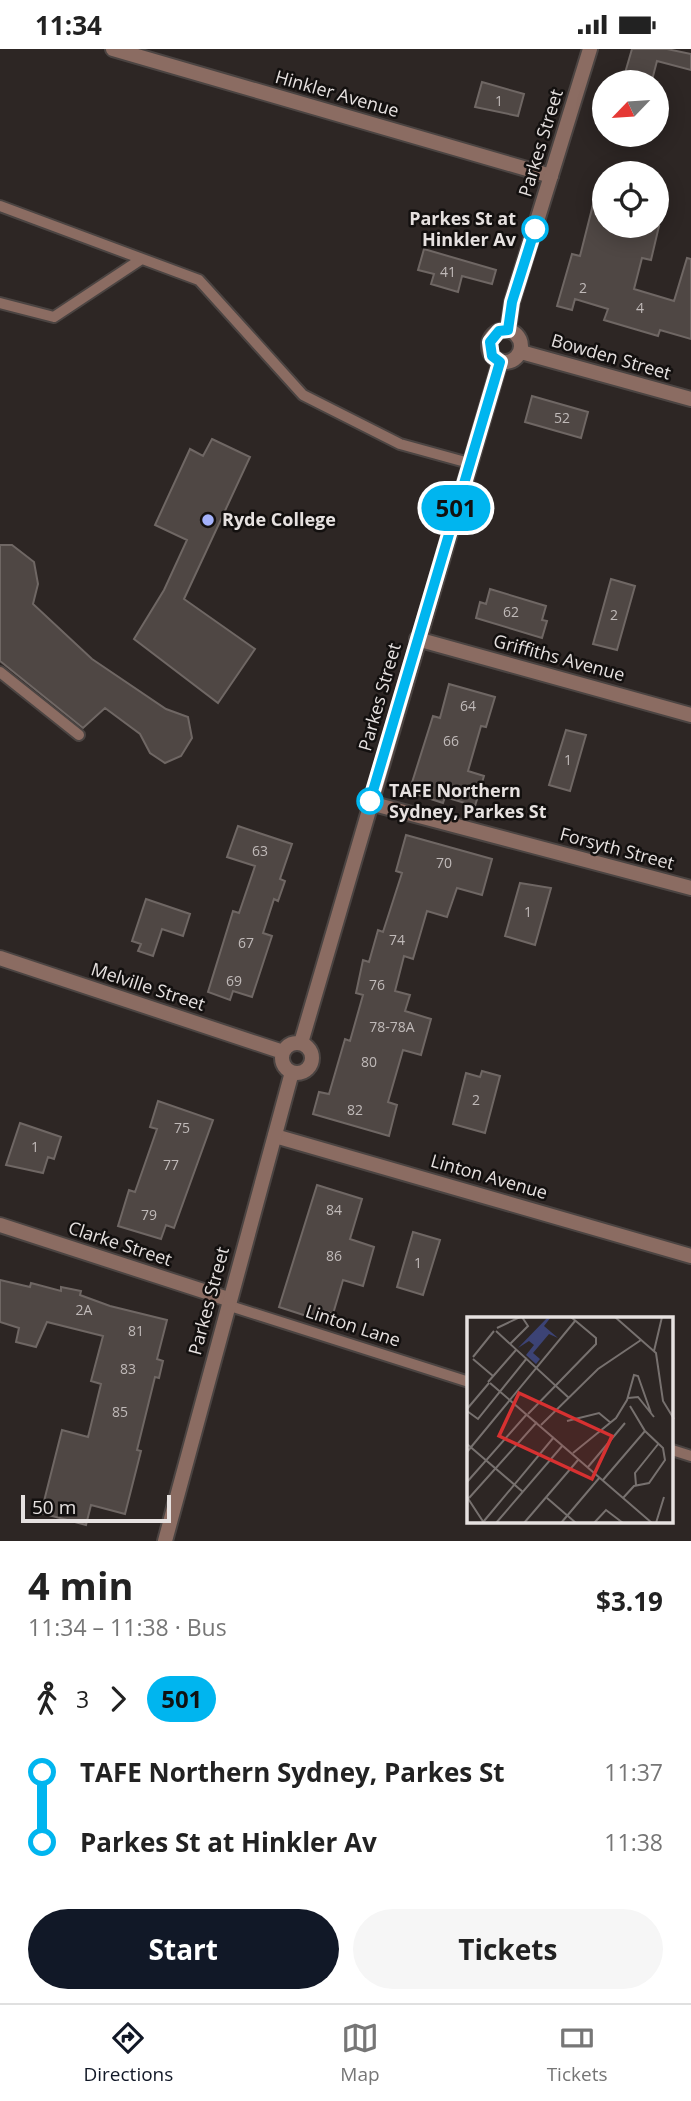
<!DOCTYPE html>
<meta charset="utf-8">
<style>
:root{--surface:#fff;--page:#f6f6f6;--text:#222;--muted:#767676;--line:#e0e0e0;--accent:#111827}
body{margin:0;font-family:"Open Sans",sans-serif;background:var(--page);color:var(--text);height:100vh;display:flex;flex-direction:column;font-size:26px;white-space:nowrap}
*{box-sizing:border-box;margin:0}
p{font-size:23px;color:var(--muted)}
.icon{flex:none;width:38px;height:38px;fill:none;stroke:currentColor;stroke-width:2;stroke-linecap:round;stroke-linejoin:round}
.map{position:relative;height:1492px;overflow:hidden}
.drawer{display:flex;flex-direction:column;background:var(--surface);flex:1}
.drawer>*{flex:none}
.badge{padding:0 14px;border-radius:23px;font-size:24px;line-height:46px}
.needle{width:46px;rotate:245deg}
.buttons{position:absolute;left:592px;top:21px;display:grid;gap:14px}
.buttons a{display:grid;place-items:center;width:77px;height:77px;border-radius:50%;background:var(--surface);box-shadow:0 4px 18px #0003;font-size:35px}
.scale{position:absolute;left:21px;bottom:18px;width:150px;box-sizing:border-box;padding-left:7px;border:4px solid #e6e1e0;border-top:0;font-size:19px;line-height:24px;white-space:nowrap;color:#e6e1e0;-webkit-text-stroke:5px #13100f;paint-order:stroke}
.map>.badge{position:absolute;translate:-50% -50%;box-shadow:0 0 0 4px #fff}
.legs{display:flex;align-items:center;gap:10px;height:77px;padding:0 28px;font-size:23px}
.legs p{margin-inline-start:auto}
.summary{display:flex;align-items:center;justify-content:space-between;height:119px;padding:0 28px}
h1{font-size:38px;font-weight:700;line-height:52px}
.action{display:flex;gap:14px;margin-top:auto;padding:14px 28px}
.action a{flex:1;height:80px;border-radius:42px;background:var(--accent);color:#fff;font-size:28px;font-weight:700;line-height:80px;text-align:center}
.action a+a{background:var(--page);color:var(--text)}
ul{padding:0 28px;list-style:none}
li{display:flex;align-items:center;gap:24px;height:70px;font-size:26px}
li i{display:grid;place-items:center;width:10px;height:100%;margin:0 9px;background:currentColor}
li i::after{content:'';width:18px;height:18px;margin:-9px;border:5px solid;border-radius:50%;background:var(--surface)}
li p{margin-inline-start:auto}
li:first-child i{background:linear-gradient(#0000 50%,currentColor 0)}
li:last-child i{background:linear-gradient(currentColor 50%,#0000 0)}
.status{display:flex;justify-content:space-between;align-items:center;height:49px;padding:0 35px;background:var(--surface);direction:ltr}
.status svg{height:19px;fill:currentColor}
.tab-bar{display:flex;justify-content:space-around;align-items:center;height:98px;border-top:2px solid var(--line);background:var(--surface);font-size:19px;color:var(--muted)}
.tab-bar a{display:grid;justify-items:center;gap:4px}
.tab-bar .selected{color:var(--accent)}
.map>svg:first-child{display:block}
</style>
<div class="status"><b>11:34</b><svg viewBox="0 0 49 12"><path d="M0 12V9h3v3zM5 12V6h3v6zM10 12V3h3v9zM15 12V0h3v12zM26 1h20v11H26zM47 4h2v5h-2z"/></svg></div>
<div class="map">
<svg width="691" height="1492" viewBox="0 0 691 1492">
<rect width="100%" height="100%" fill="#2d2624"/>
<path fill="#4f4744" stroke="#6f6764" stroke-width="2" d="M632,0H667L691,5V21L657,12L652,31L625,24Z
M482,33L524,45L518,67L475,58Z
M598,136L604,137V177H659L651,211L642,209L634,240L674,252L687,209L691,210V290L660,281L658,287L604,271L608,260L575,250L572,261L557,257L572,205L580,207Z
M424,200L496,221L492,235L462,227L458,243L431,235L434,225L418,221Z
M532,347L588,363L581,389L525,373Z
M212,390L250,408L184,550L255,600L218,654L134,590L164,541L187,491L155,476L190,400L203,407Z
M0,496H12L34,513L38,535L33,555L92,610L166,660L188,668L192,689L181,707L165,714L150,704L140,685L105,659L83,679L0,612Z
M611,530L635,537L617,601L593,595Z
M490,540L546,557L542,571L547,572L542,589L476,569L480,553L486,555Z
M449,635L495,648L486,678L481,677L468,722L484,727L475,757L445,748L443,754L409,743L433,667L440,669Z
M566,681L586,686L570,742L549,736Z
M238,777L292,795L280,830L285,832L278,852L274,850L263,884L272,887L252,948L233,942L230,951L208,943L233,862L239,864L255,817L227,808Z
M406,786L492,810L482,846L457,839L447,868L427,862L413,910L404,907L395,942L410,946L405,962L431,970L421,1006L403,1001L388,1053L397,1056L389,1087L313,1065L319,1043L329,1045L345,990L350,992L363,946L356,944L363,911L369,913L378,881L383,883L402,824L396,822Z
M520,834L551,839L535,896L505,887Z
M146,850L190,865L183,887L162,880L153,907L138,902L141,895L132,892Z
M482,1022L500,1027L485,1084L453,1075L466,1024L480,1028Z
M158,1052L213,1071L174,1179L166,1176L161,1190L118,1177L129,1141L135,1143L157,1080L150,1078Z
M20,1074L61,1088L54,1110L48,1108L43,1124L6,1116Z
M317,1136L362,1150L350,1190L374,1198L363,1237L343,1231L333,1265L325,1262L322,1272L279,1258Z
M413,1183L440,1191L423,1246L397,1238Z
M0,1231L30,1238L31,1234L61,1242V1238L81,1242L80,1246L110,1257L167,1271L157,1310L163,1312L159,1329L155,1328L137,1401L141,1402L125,1465L91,1456L86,1476L41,1464L62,1381L88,1388L101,1335L91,1332L103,1287L47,1273L36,1298L16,1293L19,1279L0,1273Z"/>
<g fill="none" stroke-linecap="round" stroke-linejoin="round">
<defs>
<path id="service" d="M0,157L199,231L303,346L400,395L469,414
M0,254L54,268L140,211
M0,623L79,686
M227,1256L469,1333
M672,1401L691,1407"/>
<path id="minor" d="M113,0L551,127
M417,590L691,666
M370,754L691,839
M275,1087L691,1207
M0,1176L228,1250"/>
<path id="tertiary" d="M489 297a16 16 0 1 1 32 0a16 16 0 1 1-32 0Z
M508,281L512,253L590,0
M521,303L691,350
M0,909L283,1003
M301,994L500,313
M282 1009a15 15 0 1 1 30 0a15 15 0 1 1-30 0Z
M165,1492L292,1023"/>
</defs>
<use href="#service" stroke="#4b4442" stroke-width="14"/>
<use href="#minor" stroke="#4b4442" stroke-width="18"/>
<use href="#tertiary" stroke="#4b4442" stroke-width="18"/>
<use href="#service" stroke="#8b6c62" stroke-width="10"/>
<use href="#minor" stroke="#8b6c62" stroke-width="14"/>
<use href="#tertiary" stroke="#8b6c62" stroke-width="14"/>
</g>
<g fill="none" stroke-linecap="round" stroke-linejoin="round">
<defs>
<path id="line-1" d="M370,752L500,313L492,307L490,293L499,282L508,281L512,253L535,180"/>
</defs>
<use href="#line-1" stroke="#fff" stroke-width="16"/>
<use href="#line-1" stroke="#00b5ef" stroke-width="10"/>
</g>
<g fill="#fff" stroke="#00b5ef" stroke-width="3.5">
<circle cx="535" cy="180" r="12"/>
<circle cx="370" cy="752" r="12"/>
</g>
<circle fill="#a4b2fc" stroke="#13100f" stroke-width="2.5" cx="208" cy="471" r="7"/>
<g text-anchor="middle" stroke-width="5" stroke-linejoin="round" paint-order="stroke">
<g font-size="14" fill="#c0bab9">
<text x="499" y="57">1</text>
<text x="448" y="228">41</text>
<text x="583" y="244">2</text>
<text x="640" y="264">4</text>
<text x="562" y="374">52</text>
<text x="511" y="568">62</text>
<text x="614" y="571">2</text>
<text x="468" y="662">64</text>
<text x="451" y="697">66</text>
<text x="568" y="716">1</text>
<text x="260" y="807">63</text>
<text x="444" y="819">70</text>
<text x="528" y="868">1</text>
<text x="397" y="896">74</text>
<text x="246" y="899">67</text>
<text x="234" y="937">69</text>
<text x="377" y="941">76</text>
<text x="392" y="983">78-78A</text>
<text x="369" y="1018">80</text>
<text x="476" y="1056">2</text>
<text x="355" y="1066">82</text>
<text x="182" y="1084">75</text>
<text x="35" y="1103">1</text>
<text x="171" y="1121">77</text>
<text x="334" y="1166">84</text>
<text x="149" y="1171">79</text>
<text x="334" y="1212">86</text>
<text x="418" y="1219">1</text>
<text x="84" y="1266">2A</text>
<text x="136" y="1287">81</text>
<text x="128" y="1325">83</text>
<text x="120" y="1368">85</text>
</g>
<g font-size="18" fill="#e6e1e0" stroke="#13100f">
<text transform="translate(337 45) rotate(16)" y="6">Hinkler Avenue</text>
<text transform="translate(541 94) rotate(-73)" y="6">Parkes Street</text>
<text transform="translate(611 308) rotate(16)" y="6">Bowden Street</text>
<text transform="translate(559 609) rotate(15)" y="6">Griffiths Avenue</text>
<text transform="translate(380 648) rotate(-74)" y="6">Parkes Street</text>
<text transform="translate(617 800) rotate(15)" y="6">Forsyth Street</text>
<text transform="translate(148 938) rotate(18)" y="6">Melville Street</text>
<text transform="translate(489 1128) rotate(16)" y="6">Linton Avenue</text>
<text transform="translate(120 1195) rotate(18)" y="6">Clarke Street</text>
<text transform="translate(209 1252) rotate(-75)" y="6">Parkes Street</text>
<text transform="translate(353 1277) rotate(18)" y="6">Linton Lane</text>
</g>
<g font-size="18" font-weight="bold" fill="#e6e1e0" stroke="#13100f" text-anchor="end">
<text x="516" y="176">Parkes St at<tspan x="516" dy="21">Hinkler Av</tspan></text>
<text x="389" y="748" text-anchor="start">TAFE Northern<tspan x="389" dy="21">Sydney, Parkes St</tspan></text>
</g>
<g font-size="18" font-weight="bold" fill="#e6e1e0" stroke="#13100f" text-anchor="start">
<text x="222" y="477">Ryde College</text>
</g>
</g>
<g transform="translate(467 1268)">
<rect width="206" height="206" fill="#2d2624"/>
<path d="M81,0H84L77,9L91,21L82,17L66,36L73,42L69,47L59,38L67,28L62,24L51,31Z" fill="#3c4375"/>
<path fill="none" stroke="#77716f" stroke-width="2" d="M148,0L189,36L196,84L207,102M30,11L53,0M29,14L102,81M43,27L61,9L55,0M187,34L195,0M6,40L27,14M6,42L26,59M21,65L49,33M23,66L185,206M161,81L171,80L187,100M0,92L22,66M0,94L11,102L60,41M61,97L129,27V21L104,0M100,104L132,96L144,106M74,108L131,52L174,23M0,127L56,175M0,135L108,4M106,136L149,101L160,83L167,58L171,59L184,96M121,150L158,106M136,163L178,114M0,165L60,97M169,168L168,156L192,126M0,180L17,206M2,181L70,105M80,181L109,206M156,181L167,169L182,166L198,143L196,131L178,114L163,89M17,204L87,120M29,206L96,128M57,206L111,143M94,206L133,160M127,206L139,193L156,206M189,206L197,180"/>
<path fill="#d73131" fill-opacity="0.15" stroke="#d73131" stroke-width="3.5" d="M52,76L145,119L125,162L32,119Z"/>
<rect width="206" height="206" fill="none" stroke="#e6e1e0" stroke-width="3.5"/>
</g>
</svg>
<div class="buttons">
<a><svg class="needle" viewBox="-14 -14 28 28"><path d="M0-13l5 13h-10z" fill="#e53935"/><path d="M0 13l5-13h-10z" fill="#767676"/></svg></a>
<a><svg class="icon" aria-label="locate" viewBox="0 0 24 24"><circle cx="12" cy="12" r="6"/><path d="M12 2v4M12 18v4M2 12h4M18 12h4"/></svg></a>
</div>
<div class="scale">50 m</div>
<b class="badge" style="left:456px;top:459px;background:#00b5ef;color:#111">501</b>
</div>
<section class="drawer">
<div class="summary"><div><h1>4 min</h1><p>11:34 – 11:38 · Bus</p></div><b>$3.19</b></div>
<div class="legs"><svg class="icon" aria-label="walk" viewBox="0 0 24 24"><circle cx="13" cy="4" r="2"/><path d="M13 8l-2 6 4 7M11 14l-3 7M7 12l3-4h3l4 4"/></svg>3<svg class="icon" aria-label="forward" viewBox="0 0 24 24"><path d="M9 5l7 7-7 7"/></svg><b class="badge" style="background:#00b5ef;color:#111">501</b></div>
<ul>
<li><i style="color:#00b5ef"></i><b>TAFE Northern Sydney, Parkes St</b><p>11:37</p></li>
<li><i style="color:#00b5ef"></i><b>Parkes St at Hinkler Av</b><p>11:38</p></li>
</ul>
<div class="action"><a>Start</a><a>Tickets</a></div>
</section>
<nav class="tab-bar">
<a class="selected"><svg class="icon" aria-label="directions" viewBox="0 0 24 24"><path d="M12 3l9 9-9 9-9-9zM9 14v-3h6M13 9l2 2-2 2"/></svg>Directions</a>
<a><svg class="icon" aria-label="map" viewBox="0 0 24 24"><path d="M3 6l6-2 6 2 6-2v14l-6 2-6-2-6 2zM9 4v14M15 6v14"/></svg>Map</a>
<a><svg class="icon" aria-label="tickets" viewBox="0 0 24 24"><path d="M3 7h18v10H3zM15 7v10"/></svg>Tickets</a>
</nav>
